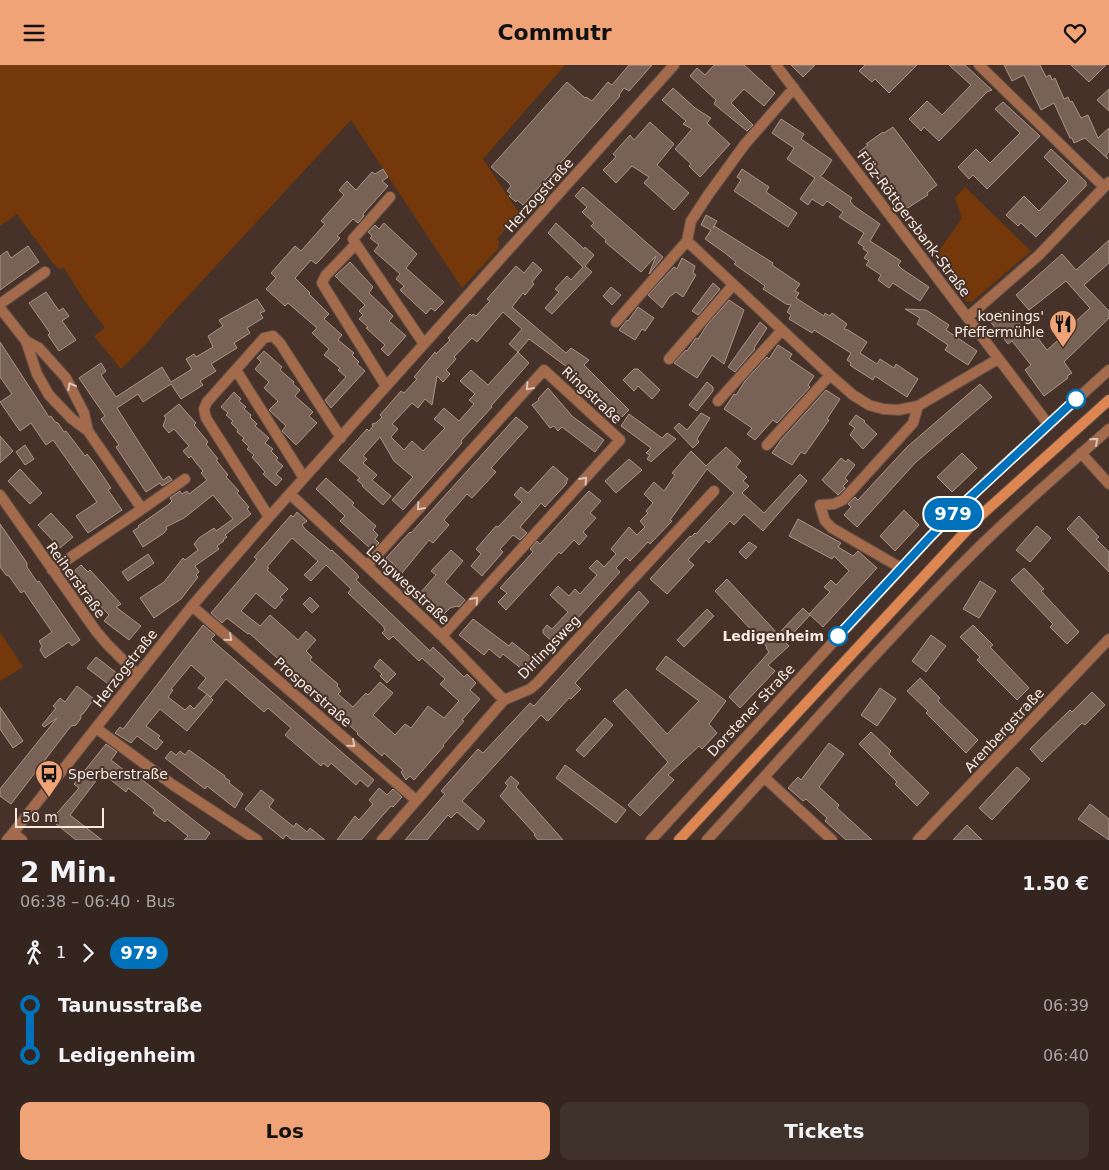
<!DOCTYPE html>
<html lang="de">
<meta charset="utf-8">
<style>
:root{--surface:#34261e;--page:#3f322b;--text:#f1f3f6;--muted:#a9a5a4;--accent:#efa377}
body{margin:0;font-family:"DejaVu Sans",sans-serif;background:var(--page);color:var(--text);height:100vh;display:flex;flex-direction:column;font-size:19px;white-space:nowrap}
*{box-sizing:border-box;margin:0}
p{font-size:16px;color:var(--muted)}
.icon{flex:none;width:28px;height:28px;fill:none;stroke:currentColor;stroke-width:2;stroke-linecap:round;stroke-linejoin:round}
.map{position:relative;height:775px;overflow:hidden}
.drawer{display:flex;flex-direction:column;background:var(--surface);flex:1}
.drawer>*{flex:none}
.badge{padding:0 10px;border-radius:16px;font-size:18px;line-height:32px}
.scale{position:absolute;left:15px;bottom:12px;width:89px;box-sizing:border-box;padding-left:5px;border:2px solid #f6eae3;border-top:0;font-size:14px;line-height:18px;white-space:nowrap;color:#f6eae3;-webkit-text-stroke:4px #463228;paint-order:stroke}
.map>.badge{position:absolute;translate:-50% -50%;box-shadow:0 0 0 2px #fff}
.legs{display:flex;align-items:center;gap:8px;height:55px;padding:0 20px;font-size:16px}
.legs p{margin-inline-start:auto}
.overview{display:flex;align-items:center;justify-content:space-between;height:85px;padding:0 20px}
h1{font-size:28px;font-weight:700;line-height:38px}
.button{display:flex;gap:10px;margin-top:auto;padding:10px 20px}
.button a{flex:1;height:58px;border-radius:10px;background:var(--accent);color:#111;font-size:20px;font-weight:700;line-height:58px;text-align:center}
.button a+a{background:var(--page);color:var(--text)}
ul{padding:0 20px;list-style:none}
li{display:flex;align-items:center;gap:18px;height:50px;font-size:19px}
li i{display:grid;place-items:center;width:8px;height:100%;margin:0 6px;background:currentColor}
li i::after{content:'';width:12px;height:12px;margin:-6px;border:4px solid;border-radius:50%;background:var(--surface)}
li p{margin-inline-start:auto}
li:first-child i{background:linear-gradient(#0000 50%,currentColor 0)}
li:last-child i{background:linear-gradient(currentColor 50%,#0000 0)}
header{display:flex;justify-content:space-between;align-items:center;height:65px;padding:0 20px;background:var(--accent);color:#111;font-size:22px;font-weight:700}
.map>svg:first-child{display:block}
</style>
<header><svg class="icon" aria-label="menu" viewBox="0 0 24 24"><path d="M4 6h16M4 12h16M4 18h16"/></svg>Commutr<svg class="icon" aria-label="heart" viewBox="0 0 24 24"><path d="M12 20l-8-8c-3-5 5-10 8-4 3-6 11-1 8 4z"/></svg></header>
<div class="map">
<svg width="1109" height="775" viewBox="0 0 1109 775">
<rect width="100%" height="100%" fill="#463228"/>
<path fill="#75380a" d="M0,0H565L483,94L519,148L497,174L499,177L498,184L462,223L351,55L165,256L147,278L121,304L94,271L105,263L84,235L64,203L59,204L52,197L17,149L0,161Z
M965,122L1031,186L972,237L966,236L934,193L962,153L955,133Z
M0,567L23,602L0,616Z"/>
<path fill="#786256" stroke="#ab9387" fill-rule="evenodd" d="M629,0H652L629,26L624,23L619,30L620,31L523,140L517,135L516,137L509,131L511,129L507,126L511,121L509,118L491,102L567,17L585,33L586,32L592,36L608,17L612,20Z
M714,0H744L775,28L764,41L744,24L731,38L753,60L747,66L714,39L716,35L690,11L697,3L705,10Z
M791,0H815L803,12Z
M865,0H917L889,28L875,14L872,17L859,6Z
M949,0H965L992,25L987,27L939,76L924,62L921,66L909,54L927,36L942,50L971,20Z
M1004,0H1040L1046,12L1050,10L1052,15L1055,13L1064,34L1068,32L1070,37L1072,36L1081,53L1088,50L1098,73L1109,63V87L1106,90L1108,94L1085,73L1074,78L1072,73H1070L1054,38L1041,45L1024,10L1012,16Z
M1071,0H1106L1089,17Z
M673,23L695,43L711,53L707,58L730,79L700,112L689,101L691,99L675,84L692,64L683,59L686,56L662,35Z
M1109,24V46L1097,35Z
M1003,37L1040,71L987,124L973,110L969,114L958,102L976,84L990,98L1020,68L995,44Z
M781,54L804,69L801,74L832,95L823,109L820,111L852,133L850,136L854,141L880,159L870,176L901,196L898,200L902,204L929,222L920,236L893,218L889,223L878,215L881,210L866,200L869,196L864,193L868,187L863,184L864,182L858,178L864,168L839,152L843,147L827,136L823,141L812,134L808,140L800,134L815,113L787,94L794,83L772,68Z
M650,57L674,79L657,100L689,128L674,145L644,118L649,112L632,101L616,118L603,105L616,92L613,89L630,70L634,75Z
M893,62L937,120L927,128L928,130L903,146L896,137L900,134L888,119L885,122L877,112L881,109L870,94L865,95L859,87L868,80L866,79L883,67L884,68Z
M1051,84L1086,117V121L1036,172L1021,158L1018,161L1006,150L1024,131L1039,146L1068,116L1044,92Z
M383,104L388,112L382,116L388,121L363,149L364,151L358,158L353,154L337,171L340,173L320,195L316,199L311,195L295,213L310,228L309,229L329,249L324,254L342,270L338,275L354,288L352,290L359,297L357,299L365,306L331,343L325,335L346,312L338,305L340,303L324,290L329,284L312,268L317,263L288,238L285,241L266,224L276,213L271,208L295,181L301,186L325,159L321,156L344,130L339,125L347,116L356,125L372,107L375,109Z
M742,104L769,122L766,127L797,148L788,162L734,126L741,115L737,112Z
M583,122L663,192L649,209L656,191L641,207L605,177L606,175L591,161L594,158L582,147L587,142L575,131Z
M706,150L717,156L713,163L714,161L746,181L773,198L772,200L800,219L795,226L799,228L796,233L824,251L825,248L830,251L832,248L847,259L844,264L848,265L867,277L860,288L877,299L880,294L894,303L896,299L918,314L907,332L875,311L873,315L854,303L850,300L851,298L847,295L851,288L814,265L812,268L789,254L791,250L787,247L791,240L786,239L763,224L765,221L757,215L734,199L736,197L725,188L705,174L711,165L701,160Z
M384,158L417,189L406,203L444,237L435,246L431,243L426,249L400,225L404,221L396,214L400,209L374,186L379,180L370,173L372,171L368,167L375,160L379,164Z
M556,158L584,184L585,182L594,190L585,201L592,207L552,249L545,243L559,227L555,224L567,211L571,215L583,202L548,168Z
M1109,175V198L1084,220L1109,246V253L1064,297L1072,308L1067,311L1068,313L1044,331L1025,305L1031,300L1012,276L1008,279L989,255L1002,246L1009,255L1014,251L1032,275L1037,272L1047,285L1076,259L1074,258L1090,243L1066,216L1029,245L1016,230L1062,189L1076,205Z
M28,181L39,197L0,225V191L7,186L11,193Z
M682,193L695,201L693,208L696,210L683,232L676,227L669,232L662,243L648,230L674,202L677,204Z
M350,197L373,222L369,228L393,251L389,256L406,271L388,291L381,284L385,280L366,263L368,262L359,254L363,250L359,246L365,240L335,211Z
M533,197L542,205L532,217L534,219L525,230L523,228L512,242L566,288L571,283L589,295L584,300L629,345L622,352L612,342L611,344L575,318L576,316L564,306L567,302L529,274L518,287L509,279L522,264L503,247L477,277L472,273L454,292L456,294L446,305L450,309L443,317L437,311L432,340L425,334L418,343L412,338L392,359L398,364L391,372L404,385L412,376L423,386L445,363L434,354L444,343L459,356L474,339L469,335L475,329L460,316L471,305L488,320L518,287L529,298L491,341L492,342L461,376L462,378L403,445L392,435L413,412L394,396L380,372L363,391L367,394L363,398L377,410L372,415L391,431L383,440L362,421L363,420L357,415L360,413L339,395L367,364L369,366L373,361L372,359L376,358L382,352L380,350L401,326L404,328L417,314L414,312L435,287L436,289L450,275L448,273L470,249L472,251L473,249L476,251L490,236L487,234L516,201L524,208Z
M713,218L720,224L698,250L692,246Z
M611,222L621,230L612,240L603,231Z
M46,227L59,246L63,243L69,251L62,256L76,275L59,286L48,270L50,268L29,238Z
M257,234L265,246L260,248L263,253L247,263L250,268L234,278L237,283L211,299L216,306L200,316L203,320L181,334L171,319L143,337L138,329L117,343L163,415L169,411L172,415L162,421L160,418L146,427L116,382L119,380L101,354L105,351L79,313L101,298L106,306L101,310L116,332L162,302L171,317L192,304L186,294L194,289L196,292L213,282L208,271L223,261L219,255Z
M729,235L744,245L724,299L712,290L697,313L674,298L686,285L687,286L696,273L698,274L707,260Z
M638,242L654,253L645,266L642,264L635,275L619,265L627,255L628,256Z
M905,244L926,245L949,260L946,265L977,286L968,300L945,285L948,280L917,259L920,253Z
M760,257L767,263L754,283L755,284L735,307L728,302Z
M0,277L49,352L51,351L55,357L58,358L64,367L66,366L85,391L87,389L94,398L111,423L108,425L122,445L88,468L76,451L97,437L53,375L46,380L31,358L20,366L0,337L12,329L0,312Z
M778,280L792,289L789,294L814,311L808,320L810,322L777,358L773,355L755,375L747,369L752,363L724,344L734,329L736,330L745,316L767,292L769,294Z
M264,286L282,302L280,305L294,317L293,319L300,325L295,331L313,347L309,351L317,358L296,380L282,366L286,361L269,345L278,336L264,323L269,317L255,304L261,297L257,293Z
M634,304H638L660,325L652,334L638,321L634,326L623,315Z
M707,317L713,322V326L697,346L689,340Z
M980,319L992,332L915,398L857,462L844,450L851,442L848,439L855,432L858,435L907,382Z
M548,323L572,351L604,375L595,387L562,362L558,366L554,361L550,363L532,340L539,335L538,334Z
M826,325L840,334L827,354L829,355L805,389L801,387L792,400L772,388L781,375Z
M234,327L241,334L239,336L246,342L244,344L251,350L250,352L257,359L255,361L269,373L265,378L273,384L271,386L278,393L276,395L283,401L276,409L282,414L276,421L263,409L265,407L252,392L254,390L247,384L249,382L242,375L244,373L237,367L238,365L231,358L233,356L226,350L228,348L221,342Z
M179,339L196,358L194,360L208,377L206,379L218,394L216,395L228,410L226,412L239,426L237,428L249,442L247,444L251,449L225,470L227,472L223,475L224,476L217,481L219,484L195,501L199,507L196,510L198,512L181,534L154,553L140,533L164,517L183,493L185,495L198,485L194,479L199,473L214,463L216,466L233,454L213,430L184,453L166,462L167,464L164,468L143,482L133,466L139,462L138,461L168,440L172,436L170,433L180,426L182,429L187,426L189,429L207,415L201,408L203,406L197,399L191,391L189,393L183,386L189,381L174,364L169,368L163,361L166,353L164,351Z
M701,348L710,353L697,374L699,377L693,383L674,363L679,358L687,365Z
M629,349L662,373L667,368L676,374L651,397L647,394L650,390L646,388L651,383L621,361Z
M856,350L865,356L864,357L877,369L863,384L850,370L855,363L849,359Z
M516,352L528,362L491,403L496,407L472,433L467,429L444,455L449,460L433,478L429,475L398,513L391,506L396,501L386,493L410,467L411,468Z
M0,371L13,386L0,398Z
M25,380L34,394L25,400L16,387Z
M726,382L741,396L736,402L747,412L743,416L749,421L742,428L764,448L800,409L807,416L763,466L744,449L734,460L730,456L709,478L706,475L688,495L694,500L667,529L650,514L690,471L691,472L695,468L696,469L734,428L707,404L670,455L672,456L650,479L648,477L630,496L626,492L616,503L620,507L576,555L579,558L557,581L543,568V565L547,560L552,564L568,547L550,530L558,521L569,531L575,524L580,529L597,510L589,503L597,495L604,502L616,489L611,484L629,462L637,470L645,462L640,456L648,448L646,446L653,438L644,429L654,417L664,426L675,410L672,408L691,386L706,401Z
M962,388L977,403L952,427L937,412Z
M841,393L846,397L848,394L855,400L845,413L848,416L843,421L845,423L838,430L822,415Z
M629,394L642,405L616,428L605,416Z
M553,401L568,414L566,417L567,418L545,442L541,438L520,462L527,468L520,475L513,470L500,484L503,487L482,511L471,501L481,489L476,484L496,461L498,462L522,437L514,430L521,422L528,428Z
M20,404L42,428L30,439L8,416Z
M326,413L354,438L352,440L376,461L373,465L378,470L375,474L379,478L372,485L340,456L345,451L316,424Z
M589,426L601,436L590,448L596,453L583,467L587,471L579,480L574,475L561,489L559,487L506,545L498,537L507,528L500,523L533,487L530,484L537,476L540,479Z
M904,445L919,460L895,486L880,471Z
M297,447L307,456L302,460L306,465L331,486L332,485L356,508L359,512L356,515L430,586L433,582L464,612L467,609L476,618L470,625L480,634L462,655L464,656L443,680L444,681L414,715L410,711L406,715L401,707L403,705L384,688L382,691L357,669L358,668L323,637L324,635L249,568L248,569L227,553L222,558L211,548L257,494L254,492L265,480L291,450L293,452ZM292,473L318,496L304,510L311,516L326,500L351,524L348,528L383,561L385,565L382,568L389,575L393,571L419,596L422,593L445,614L440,619L459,636L444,653L428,641L411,663L405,659L395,670L373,650L393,628L380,617L368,630L366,628L353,642L338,629L341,626L337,621L338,619L310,595L312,592L306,586L316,575L306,566L298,575L270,550L260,561L241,546L256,528L275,544L283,535L280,532L288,524L267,505L269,503L267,502Z
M51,448L73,472L60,483L38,460Z
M1079,451L1099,472L1096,474L1109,487V507L1067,464Z
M798,454L841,478L838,482L853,491L858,486L877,503L823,562L809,549L830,527L824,522L831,515L836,520L849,506L834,491L832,494L789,471Z
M0,459L27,498V502L37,517L39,516L80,575L72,581L69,577L45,593L40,585L42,581L39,576L52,567L24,526L21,528L9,511L6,510L0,502Z
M1037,461L1051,473L1030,497L1016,485Z
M749,477L757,482L746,494L739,487Z
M451,485L463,496L445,517L465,535L459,542L457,541L450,543L444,549L420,528L436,510L431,506Z
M148,489L154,498L128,516L122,507Z
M81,500L88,507L90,505L121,539L116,542L141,561L129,575L104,556L109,550L77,516L79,515L73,507Z
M1024,503L1044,524L1041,526L1079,567L1067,579L1050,562L1053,559L1011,515Z
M727,514L778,569L803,543L810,550L785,577L789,581L768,600L775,606L740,643L729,632L769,587L766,583L767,582L715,526Z
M980,516L996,526L979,553L963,544Z
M639,526L649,537L575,618L581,624L571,634L569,633L549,655L547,656L541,650L462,736L485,756L478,765L457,747L451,753L448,750L427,775H405L445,729L441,726L478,684L483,688L530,638L534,641Z
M310,532L319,541L312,548L303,539Z
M707,544L714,551L684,582L677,575Z
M473,554L509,581L512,577L538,598L528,609L503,589L500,593L489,584L484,590L459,570Z
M203,560L215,570L211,574L214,577L374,715L368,722L360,715L356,720L331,698L328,702L323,698L321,701L285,670L291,663L268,643L264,647L226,614L211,632L198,623L206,613L191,600L171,624L173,625L168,632L185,645L190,640L194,644L207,629L213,635L187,666L160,644L146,661L160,671L158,673L163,677L156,685L137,671L131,678L115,668L120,662L123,664Z
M973,560L993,580L990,582L1029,623L1017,635L977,595L980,592L960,572Z
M931,570L946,581L926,607L912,596Z
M666,591L726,636L709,659L717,668L702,684L699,681L668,710L674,715L640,751L628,740L668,697L613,636L626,624L667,669L699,636L656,604Z
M96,592L118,609L114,614L115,619L107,618L87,603Z
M380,594L396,609L387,618L380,611L382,609L374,602Z
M920,613L940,633L938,636L978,675L966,688L926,648L928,646L907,626Z
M77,621L94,634L83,649H81V653L76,660L71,661L11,739L0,731V724L57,653L44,662L42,660L56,643L53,641L60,633L65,637Z
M880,623L896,634L877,661L861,650Z
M1092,627L1105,640L1085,660L1082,658L1042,697L1030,684L1070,645L1072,647Z
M0,642L23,676L13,683L0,664Z
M605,653L613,660L584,692L576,685Z
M871,667L891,686L889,689L929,728L917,741L895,719L897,717L859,679Z
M829,678L844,689L819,722L839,740L837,743L872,775H846L825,756L827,753L806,734L803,736L788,723L798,712L801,715Z
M106,679L117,687L111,695L129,709L131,706L210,768L205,775H184L188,771L167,754L165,757L153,748L155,745L128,723L126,727L102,708L70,750L102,775H76L51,755L79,723L74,719Z
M189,685L225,711L224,712L230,716L229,718L243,729L235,743L207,721L205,724L165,693L171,686L176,690L180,686L185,690Z
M565,700L626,745L616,758L556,713Z
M1017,702L1030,714L992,755L979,743Z
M511,711L519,718L516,722L563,775H538L534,770L535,769L500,731L508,721L505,718Z
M379,723L387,730L393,724L402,732L393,742L391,741L361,775H337L355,751L359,755L373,739L369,735Z
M261,725L274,735L269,742L294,762L296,758L307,767L310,763L325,775H292L286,770L283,774L277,769L245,744Z
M1090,739L1109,754V775L1078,754Z
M967,760L982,775H953Z"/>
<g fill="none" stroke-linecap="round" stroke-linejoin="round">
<defs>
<path id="minor" d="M776,0L1048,359
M979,0L1104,122
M794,23L745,79L708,130L691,156L687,176L830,310L853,330L869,340L883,344L898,345L918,341L998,294
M356,179L424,279
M0,239L45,207
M0,243L26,276L39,283L66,313L84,348L88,366
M968,252L1039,190L1109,117
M616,257L687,176
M26,276L37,309L49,330L72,354L88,366L142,444L185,414
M669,294L733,220
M236,305L304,413
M386,321L322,218L326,210L356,179L353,174L390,132
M718,336L782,265
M767,380L830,310
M1081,388L1109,419
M290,429L442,571L504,635
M0,430L96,566L107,579L138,610
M269,452L206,353L204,344L207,337L264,273L273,271L280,278L341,373
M367,501L544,305L620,375L442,571
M901,503L832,463L825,456L820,440L834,439L843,435L913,358L918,341
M52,505L142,444
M192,541L416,735
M96,663L173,720L257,775
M765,713L832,775
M13,768L192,541L269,452L674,0
M382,775L504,635L530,624L537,618L714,426
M651,775L931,471L988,415L1109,305
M707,775C795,679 880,581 972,489C1016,445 1063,405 1109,364
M918,775L1109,574"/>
<path id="tertiary" d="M7,775L13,768L22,775"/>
<path id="secondary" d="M679,775L979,452L1109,335"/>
</defs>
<use href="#minor" stroke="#624f46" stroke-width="12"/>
<use href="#tertiary" stroke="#624f46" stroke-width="12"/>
<use href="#secondary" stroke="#624f46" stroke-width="12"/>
<use href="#minor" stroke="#a36b4b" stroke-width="10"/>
<use href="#tertiary" stroke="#a36b4b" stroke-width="10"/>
<use href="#secondary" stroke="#de8652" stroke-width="10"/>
</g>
<defs><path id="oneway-chevron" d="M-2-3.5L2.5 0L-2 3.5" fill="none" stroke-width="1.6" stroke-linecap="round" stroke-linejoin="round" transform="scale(1.25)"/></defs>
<g stroke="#ddc4b5">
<use href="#oneway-chevron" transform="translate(71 321) rotate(-118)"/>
<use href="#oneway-chevron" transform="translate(529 322) rotate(132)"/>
<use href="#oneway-chevron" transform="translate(1095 376) rotate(-41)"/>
<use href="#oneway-chevron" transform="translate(584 415) rotate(-48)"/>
<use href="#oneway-chevron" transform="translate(420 442) rotate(132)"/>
<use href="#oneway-chevron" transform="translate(475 535) rotate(-48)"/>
<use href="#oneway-chevron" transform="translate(229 573) rotate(41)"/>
<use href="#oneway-chevron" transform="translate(352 679) rotate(41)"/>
</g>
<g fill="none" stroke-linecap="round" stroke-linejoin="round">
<defs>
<path id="line-1" d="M838,571L931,471L964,438L1076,334"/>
</defs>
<use href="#line-1" stroke="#fff" stroke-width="11"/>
<use href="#line-1" stroke="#0072bc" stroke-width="8"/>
</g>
<defs>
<symbol id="restaurant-pin" viewBox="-11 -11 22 30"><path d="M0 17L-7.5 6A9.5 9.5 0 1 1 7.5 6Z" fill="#efa377" stroke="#463228"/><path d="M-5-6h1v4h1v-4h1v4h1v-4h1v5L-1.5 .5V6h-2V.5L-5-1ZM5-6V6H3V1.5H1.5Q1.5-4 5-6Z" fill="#111"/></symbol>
<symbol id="bus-pin" viewBox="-11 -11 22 30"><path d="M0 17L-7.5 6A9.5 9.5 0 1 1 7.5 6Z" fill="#efa377" stroke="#463228"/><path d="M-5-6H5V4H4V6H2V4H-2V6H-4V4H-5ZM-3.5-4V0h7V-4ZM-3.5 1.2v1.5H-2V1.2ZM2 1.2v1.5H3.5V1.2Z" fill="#111"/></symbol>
</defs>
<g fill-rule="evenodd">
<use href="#restaurant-pin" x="1047" y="243" width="32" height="43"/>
<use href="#bus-pin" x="33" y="693" width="32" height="43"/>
</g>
<g fill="#fff" stroke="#0072bc" stroke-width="2.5">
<circle cx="1076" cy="334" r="9"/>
<circle cx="838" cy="571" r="9"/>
</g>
<g text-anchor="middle" stroke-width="4" stroke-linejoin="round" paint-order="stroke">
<g font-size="14" fill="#f6eae3" stroke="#463228">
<text transform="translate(539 130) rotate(-48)" y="5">Herzogstraße</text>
<text transform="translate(914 159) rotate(53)" y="5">Flöz-Röttgersbank-Straße</text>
<text transform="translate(592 330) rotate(43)" y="5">Ringstraße</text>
<text transform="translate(76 515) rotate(54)" y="5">Reiherstraße</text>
<text transform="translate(408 520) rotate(43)" y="5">Langwegstraße</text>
<text transform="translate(549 582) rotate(-46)" y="5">Dirlingsweg</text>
<text transform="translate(125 603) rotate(-52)" y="5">Herzogstraße</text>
<text transform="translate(313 627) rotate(41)" y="5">Prosperstraße</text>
<text transform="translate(751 645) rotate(-47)" y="5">Dorstener Straße</text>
<text transform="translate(1004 665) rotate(-47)" y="5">Arenbergstraße</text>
</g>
<g font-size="14" fill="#f6eae3" stroke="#463228" text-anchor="end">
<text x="1044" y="256">koenings'<tspan x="1044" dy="16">Pfeffermühle</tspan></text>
<text x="68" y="714" text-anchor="start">Sperberstraße</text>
</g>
<g font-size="14" font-weight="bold" fill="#f6eae3" stroke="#463228" text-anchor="end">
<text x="824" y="576">Ledigenheim</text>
</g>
</g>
</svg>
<div class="scale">50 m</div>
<b class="badge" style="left:953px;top:449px;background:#0072bc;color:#fff">979</b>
</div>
<section class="drawer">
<div class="overview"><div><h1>2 Min.</h1><p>06:38 – 06:40 · Bus</p></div><b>1.50 €</b></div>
<div class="legs"><svg class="icon" aria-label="walk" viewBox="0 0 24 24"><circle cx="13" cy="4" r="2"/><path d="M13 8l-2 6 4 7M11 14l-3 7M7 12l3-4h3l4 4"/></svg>1<svg class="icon" aria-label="forward" viewBox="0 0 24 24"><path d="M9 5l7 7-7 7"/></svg><b class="badge" style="background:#0072bc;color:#fff">979</b></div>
<ul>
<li><i style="color:#0072bc"></i><b>Taunusstraße</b><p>06:39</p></li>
<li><i style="color:#0072bc"></i><b>Ledigenheim</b><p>06:40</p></li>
</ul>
<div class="button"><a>Los</a><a>Tickets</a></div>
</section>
